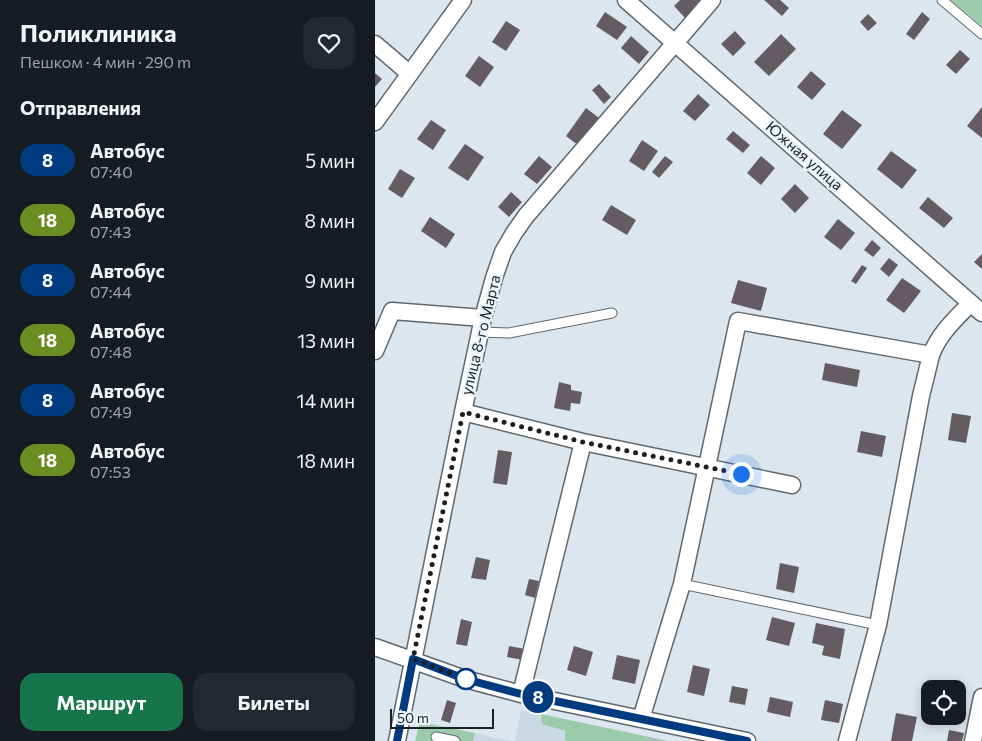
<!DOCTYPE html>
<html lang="ru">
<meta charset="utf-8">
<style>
:root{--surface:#171b24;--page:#242831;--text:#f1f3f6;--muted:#9ea1a6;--accent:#16754a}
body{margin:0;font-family:Commissioner,sans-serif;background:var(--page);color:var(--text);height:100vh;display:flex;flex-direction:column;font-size:19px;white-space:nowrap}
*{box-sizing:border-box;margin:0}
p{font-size:16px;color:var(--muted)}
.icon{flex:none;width:28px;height:28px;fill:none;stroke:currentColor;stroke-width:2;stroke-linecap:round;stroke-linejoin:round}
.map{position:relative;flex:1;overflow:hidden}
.drawer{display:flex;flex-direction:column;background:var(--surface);width:375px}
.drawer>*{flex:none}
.badge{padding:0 10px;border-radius:16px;font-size:18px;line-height:32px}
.buttons{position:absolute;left:546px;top:680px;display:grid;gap:10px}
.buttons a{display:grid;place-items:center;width:45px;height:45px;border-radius:10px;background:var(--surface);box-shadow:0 2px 12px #0003;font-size:25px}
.scale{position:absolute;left:15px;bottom:12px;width:104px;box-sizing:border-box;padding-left:5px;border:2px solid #1c1f22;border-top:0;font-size:14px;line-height:18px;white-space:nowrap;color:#1c1f22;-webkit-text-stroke:4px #e9f3fb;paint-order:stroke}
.you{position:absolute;width:25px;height:25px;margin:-12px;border:4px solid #fff;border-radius:50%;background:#1a73e8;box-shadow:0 0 0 8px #1a73e833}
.map>.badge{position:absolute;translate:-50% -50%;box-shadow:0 0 0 2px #fff}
h2{padding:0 20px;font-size:19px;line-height:45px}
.round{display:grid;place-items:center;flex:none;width:52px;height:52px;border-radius:15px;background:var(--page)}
.summary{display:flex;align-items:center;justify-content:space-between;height:85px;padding:0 20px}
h1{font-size:24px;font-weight:700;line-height:38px}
.primary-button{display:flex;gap:10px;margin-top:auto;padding:10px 20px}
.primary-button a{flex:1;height:58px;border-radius:15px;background:var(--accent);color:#fff;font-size:20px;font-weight:700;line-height:58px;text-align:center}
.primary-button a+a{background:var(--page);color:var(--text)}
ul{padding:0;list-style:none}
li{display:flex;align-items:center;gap:15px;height:60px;padding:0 20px}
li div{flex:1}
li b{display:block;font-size:19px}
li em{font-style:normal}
li .badge{min-width:55px;font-weight:700;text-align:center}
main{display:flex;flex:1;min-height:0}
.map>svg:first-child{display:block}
</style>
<main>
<section class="drawer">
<div class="summary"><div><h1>Поликлиника</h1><p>Пешком · 4 мин · 290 m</p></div><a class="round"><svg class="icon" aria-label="heart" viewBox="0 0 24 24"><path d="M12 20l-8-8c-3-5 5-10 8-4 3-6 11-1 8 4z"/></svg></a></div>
<h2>Отправления</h2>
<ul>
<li><span class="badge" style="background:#003b80;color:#fff">8</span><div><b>Автобус</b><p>07:40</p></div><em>5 мин</em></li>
<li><span class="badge" style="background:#6b8e23;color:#fff">18</span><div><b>Автобус</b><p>07:43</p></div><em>8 мин</em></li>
<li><span class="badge" style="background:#003b80;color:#fff">8</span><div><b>Автобус</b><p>07:44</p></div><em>9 мин</em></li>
<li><span class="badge" style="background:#6b8e23;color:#fff">18</span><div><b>Автобус</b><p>07:48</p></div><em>13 мин</em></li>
<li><span class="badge" style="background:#003b80;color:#fff">8</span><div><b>Автобус</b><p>07:49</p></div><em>14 мин</em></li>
<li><span class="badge" style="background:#6b8e23;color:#fff">18</span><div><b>Автобус</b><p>07:53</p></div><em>18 мин</em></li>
</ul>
<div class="primary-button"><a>Маршрут</a><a>Билеты</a></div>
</section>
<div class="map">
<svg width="607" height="741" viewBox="0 0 607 741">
<rect width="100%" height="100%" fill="#dce6ee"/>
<path fill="#cad9e6" d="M146,710L294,741H140Z
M45,722L137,741H41Z"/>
<path fill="#9ccbac" d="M576,0H607V26Z
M166,714L293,741H190V731L167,724Z
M45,722L100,733L98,741H40Z"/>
<path fill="#645c62" d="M305,0H332L312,20L299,6Z
M389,0H405L414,8L407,16Z
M230,12L252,27L242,40L221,26Z
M547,12L555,19L539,40L531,34Z
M493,14L502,23L493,31L485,22Z
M131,21L145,30L131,51L117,42Z
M360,31L371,43L358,56L346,44Z
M406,34L421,49L394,76L379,62Z
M256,36L274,52L264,64L246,48Z
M585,50L595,59L581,74L571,65Z
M104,56L119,67L105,87L90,76Z
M436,71L451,84L437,100L422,87Z
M0,73L7,79L0,87Z
M224,84L236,97L229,104L217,90Z
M323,94L335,105L320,121L308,111Z
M607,107V138L592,126Z
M211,108L224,118L204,146L191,136Z
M467,110L487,125L467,149L448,134Z
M56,120L71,130L58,150L42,139Z
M358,131L375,145L368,153L351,139Z
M267,140L283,151L269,171L254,161Z
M90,144L109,157L93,181L73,168Z
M516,151L542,170L527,189L502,169Z
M164,156L177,167L162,184L149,174Z
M290,156L298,162L284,178L277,172Z
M386,156L400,168L386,185L372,173Z
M25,169L40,178L27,198L13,189Z
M420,184L434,198L420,213L406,199Z
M136,192L147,202L134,217L123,207Z
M553,197L578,218L569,228L544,208Z
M236,205L261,220L252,235L227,220Z
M55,217L80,234L71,248L46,231Z
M463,219L480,233L466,250L449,237Z
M497,240L506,248L498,257L489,250Z
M607,254V269L599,262Z
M514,258L523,265L514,277L505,269Z
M487,265L492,268L481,284L476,281Z
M527,278L546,291L529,313L511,300Z
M363,280L392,288L386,311L356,303Z
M450,363L485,370L482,387L447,380Z
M184,382L196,385V390L207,392L205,404L196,403L195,411L179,408Z
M577,413L596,416L591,443L573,440Z
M486,431L511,436L507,457L482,452Z
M123,450L137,452L132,485L118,483Z
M101,557L115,560L111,580L96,578Z
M405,563L424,567L419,593L401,589Z
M154,579L164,581L160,598L150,595Z
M397,617L420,623L414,646L391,640Z
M86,619L97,622L92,646L81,644Z
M441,623L470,629L465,659L447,655L449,646L437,643Z
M134,646L150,649L148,660L132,657Z
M199,646L218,652L211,676L192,670Z
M242,655L265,660L260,684L237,679Z
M318,665L335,669L329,696L312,692Z
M357,686L373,689L370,705L354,702Z
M395,697L418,702L415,717L392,712Z
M72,700L81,703L75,723L66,720Z
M450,700L468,704L464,723L446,720Z
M521,713L542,717L537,741H516Z
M574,730L589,733L587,741H572Z"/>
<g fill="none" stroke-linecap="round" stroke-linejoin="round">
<defs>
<path id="lane" d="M567,0L607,34
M105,332L134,333L237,313
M307,584L503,625
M61,737L80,741"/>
<path id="street" d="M251,0L607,313
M0,44L35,74
M0,122L88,0
M0,351L17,311L108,318
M88,412L208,442L417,485
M0,647L90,679L146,694L372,741
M146,694L208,442
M266,719L307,584L363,321L556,355C564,334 580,319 596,303
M22,741L88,412L108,318L119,278L128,252L139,233L151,216L337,0
M472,741L503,625L546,396L556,355
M598,741L607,697"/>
</defs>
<use href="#lane" stroke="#60686f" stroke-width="11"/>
<use href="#street" stroke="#60686f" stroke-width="19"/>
<use href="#lane" stroke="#fff" stroke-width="9"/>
<use href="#street" stroke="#fff" stroke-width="16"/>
</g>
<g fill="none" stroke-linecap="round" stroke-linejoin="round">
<defs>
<path id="line" d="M22,741L38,659L90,679L146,694L372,741"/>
</defs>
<use href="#line" stroke="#fff" stroke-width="11"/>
<use href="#line" stroke="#003b80" stroke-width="8"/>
<path stroke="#1c1f22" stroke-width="5" stroke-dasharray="0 9" d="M91,679L38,659L88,412L208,442L366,474"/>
</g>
<circle fill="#fff" stroke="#003b80" stroke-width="2.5" cx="91" cy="679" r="10"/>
<g text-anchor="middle" stroke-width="5" stroke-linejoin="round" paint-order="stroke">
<g font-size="15" fill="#1c1f22" stroke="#e9f3fb">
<text transform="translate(429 156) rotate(41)" y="5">Южная улица</text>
<text transform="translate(106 335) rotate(-76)" y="5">улица 8-го Марта</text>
</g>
</g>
</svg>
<div class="buttons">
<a><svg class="icon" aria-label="locate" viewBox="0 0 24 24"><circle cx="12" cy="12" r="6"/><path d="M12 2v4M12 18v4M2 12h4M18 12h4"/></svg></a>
</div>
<div class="scale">50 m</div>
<div class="you" style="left:366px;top:474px"></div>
<b class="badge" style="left:163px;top:697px;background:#003b80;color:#fff">8</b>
</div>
</main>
